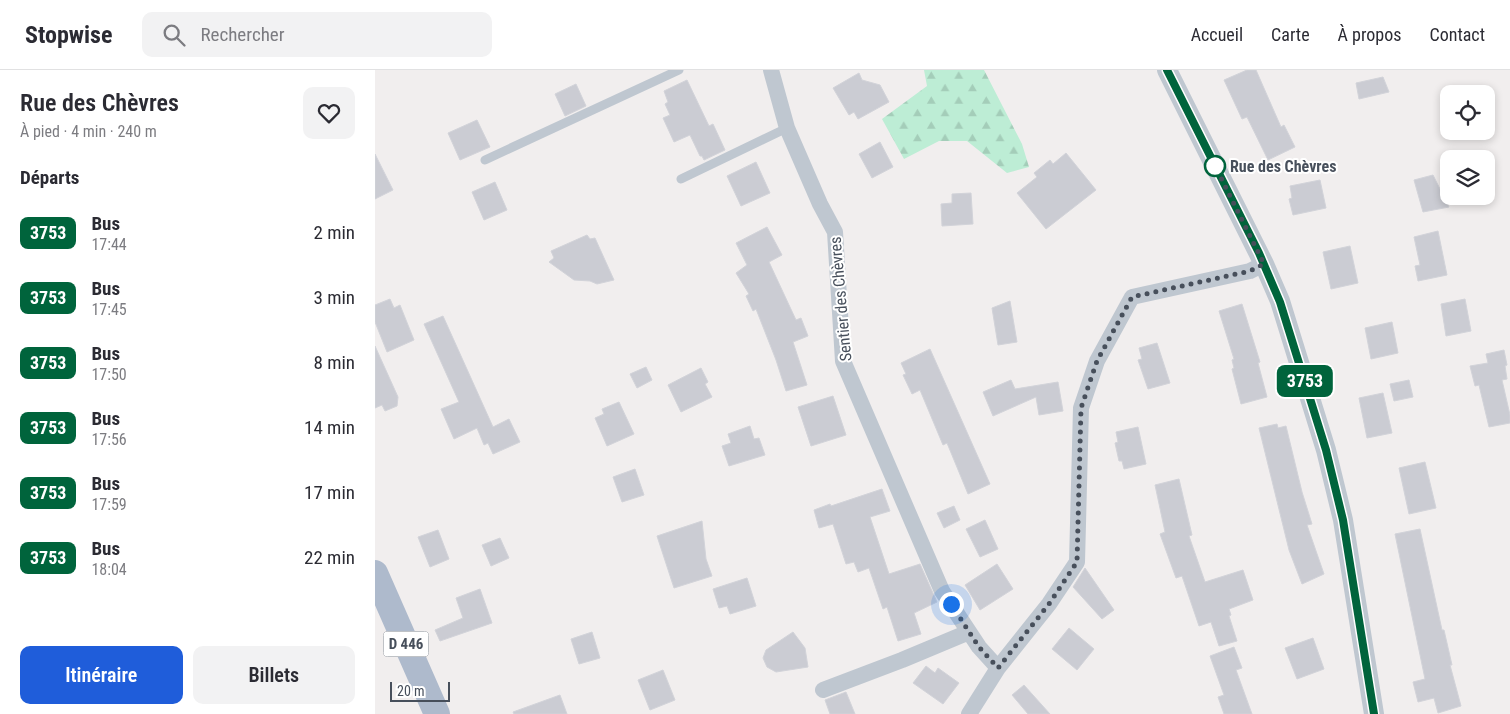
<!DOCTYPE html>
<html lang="fr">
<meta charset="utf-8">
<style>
:root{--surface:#fff;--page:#f2f2f3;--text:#2b2b33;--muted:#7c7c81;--line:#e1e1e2;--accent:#1f5dda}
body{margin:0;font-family:"Roboto Condensed",sans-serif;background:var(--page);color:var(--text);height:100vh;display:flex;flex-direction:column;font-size:19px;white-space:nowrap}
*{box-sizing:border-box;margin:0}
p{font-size:16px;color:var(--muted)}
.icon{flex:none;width:28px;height:28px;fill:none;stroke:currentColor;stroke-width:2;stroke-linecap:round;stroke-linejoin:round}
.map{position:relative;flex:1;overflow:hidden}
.side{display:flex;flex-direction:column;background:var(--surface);width:375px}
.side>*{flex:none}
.badge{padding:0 10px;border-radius:8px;font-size:18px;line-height:32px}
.tools{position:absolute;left:1065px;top:15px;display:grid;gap:10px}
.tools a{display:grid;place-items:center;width:55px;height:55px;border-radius:10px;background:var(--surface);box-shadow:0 2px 8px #0003;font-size:25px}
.scale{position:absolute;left:15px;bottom:12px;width:60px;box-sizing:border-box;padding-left:5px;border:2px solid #474f5b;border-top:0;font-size:14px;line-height:18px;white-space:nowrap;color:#474f5b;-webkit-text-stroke:4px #fff;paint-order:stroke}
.you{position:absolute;width:25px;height:25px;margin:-12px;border:4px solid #fff;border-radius:50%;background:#1a73e8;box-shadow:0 0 0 8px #1a73e833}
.map>.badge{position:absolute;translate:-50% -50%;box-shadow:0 0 0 2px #fff}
h2{padding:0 20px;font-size:19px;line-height:45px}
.round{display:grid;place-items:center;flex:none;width:52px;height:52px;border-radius:10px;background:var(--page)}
.overview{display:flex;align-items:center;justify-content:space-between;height:85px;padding:0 20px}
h1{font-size:24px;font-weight:600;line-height:38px}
.primary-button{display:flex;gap:10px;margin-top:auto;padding:10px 20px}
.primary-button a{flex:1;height:58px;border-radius:10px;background:var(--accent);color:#fff;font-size:20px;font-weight:600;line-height:58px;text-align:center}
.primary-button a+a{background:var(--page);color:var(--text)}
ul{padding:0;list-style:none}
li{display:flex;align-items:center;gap:15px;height:65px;padding:0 20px}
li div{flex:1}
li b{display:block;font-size:19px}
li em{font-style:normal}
li .badge{min-width:55px;font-weight:700;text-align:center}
header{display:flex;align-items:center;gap:30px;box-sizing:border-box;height:70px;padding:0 25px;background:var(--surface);border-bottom:1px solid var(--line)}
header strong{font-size:24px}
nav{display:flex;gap:28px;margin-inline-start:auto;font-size:18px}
.search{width:350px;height:45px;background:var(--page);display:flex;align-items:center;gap:12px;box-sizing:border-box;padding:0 18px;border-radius:10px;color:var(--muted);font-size:19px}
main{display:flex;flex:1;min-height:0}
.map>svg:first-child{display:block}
</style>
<header>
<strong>Stopwise</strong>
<div class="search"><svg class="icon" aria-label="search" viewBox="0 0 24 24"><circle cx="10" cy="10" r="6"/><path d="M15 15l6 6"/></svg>Rechercher</div>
<nav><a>Accueil</a><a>Carte</a><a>À propos</a><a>Contact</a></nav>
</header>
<main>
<section class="side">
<div class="overview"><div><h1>Rue des Chèvres</h1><p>À pied · 4 min · 240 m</p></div><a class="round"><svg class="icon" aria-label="heart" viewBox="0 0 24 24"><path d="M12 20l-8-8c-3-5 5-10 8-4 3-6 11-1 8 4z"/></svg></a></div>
<h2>Départs</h2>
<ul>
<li><span class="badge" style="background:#00643c;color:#fff">3753</span><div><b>Bus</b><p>17:44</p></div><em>2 min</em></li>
<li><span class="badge" style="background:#00643c;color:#fff">3753</span><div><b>Bus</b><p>17:45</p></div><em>3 min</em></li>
<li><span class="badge" style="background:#00643c;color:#fff">3753</span><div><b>Bus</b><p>17:50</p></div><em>8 min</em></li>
<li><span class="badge" style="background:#00643c;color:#fff">3753</span><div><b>Bus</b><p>17:56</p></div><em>14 min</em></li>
<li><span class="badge" style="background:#00643c;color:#fff">3753</span><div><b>Bus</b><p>17:59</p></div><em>17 min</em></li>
<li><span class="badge" style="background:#00643c;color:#fff">3753</span><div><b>Bus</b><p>18:04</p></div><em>22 min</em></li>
</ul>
<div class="primary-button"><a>Itinéraire</a><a>Billets</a></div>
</section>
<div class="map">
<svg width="1135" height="644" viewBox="0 0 1135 644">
<defs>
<pattern id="forest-firs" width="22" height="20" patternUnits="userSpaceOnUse" patternTransform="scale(1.25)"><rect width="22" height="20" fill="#bdedd5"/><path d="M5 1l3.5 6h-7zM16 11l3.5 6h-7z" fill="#a4cdb9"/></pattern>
</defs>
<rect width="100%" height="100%" fill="#f1eeee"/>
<path fill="url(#forest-firs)" d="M549,0H609L647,74L654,97L632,103L592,71H564L529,89L507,49L552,16Z"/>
<path fill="#cbccd3" stroke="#d2d3d9" d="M872,0H881L906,57L909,55L920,77L893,90L872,47L867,49L849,10Z
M484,3L487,10L505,15L514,32L483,49L479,42L474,45L458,18Z
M1008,7L1014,22L984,29L981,13Z
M312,10L334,56L338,54L350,80L329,90L327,86H325L315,65L299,72L288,48L295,45L290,34L293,32L289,21Z
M201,14L211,36L190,46L180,24Z
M102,50L115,77L85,90L73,63Z
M505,72L518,97L497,108L484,84Z
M691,83L721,120L671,159L642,123L662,107L659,103L675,90L678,94Z
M0,84L18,120L0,129Z
M381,92L395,123L366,136L352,106Z
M1058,105L1074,137L1048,142L1039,110Z
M945,110L951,138L918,145L914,129L917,128L915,116Z
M120,112L132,140L109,150L97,122Z
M596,123L598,154L567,156L566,134L577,133V124Z
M392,157L407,185L394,192L421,250L426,248L433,266L418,272L432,315L411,321L401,290L381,239L378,241L371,226L374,224L361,203L372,195L361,173Z
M1063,161L1072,205L1043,211L1040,196L1045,195L1039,167Z
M212,165L215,169L220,168L239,210L222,214L215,211L199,210L174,192L179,188L176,181Z
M975,176L983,213L956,219L948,182Z
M15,229L19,238L25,235L39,270L12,282L0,252V235Z
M1090,229L1096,261L1071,266L1066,234Z
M635,231L642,272L623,275L617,238Z
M867,234L885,292L883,293L892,327L866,334L857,299L859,298L857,290L859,289L844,241Z
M68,246L118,357L134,349L145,372L118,384L113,373L109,375L102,358L79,369L66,339L84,332L49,254Z
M1017,252L1023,283L996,289L990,258Z
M782,273L795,313L773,319L763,290L767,289L764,278Z
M0,276L23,327L22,336L10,341L7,335L0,338Z
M555,279L615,414L593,424L572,373L568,375L545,320L537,324L528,305L531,304L526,293Z
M1129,280L1132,295L1130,296L1132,309L1127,310L1135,345V353L1114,357L1104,315L1100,316L1095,296L1113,293L1111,284Z
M271,297L277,310L262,318L255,304Z
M326,298L333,312L330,314L337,327L306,342L293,315Z
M636,310L640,319L683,312L688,341L664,345L661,327L618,346L608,322Z
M1034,310L1038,327L1019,331L1015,314Z
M1008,323L1017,363L992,368L984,328Z
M458,326L471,365L436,376L423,337Z
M244,332L259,364L232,376L220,348L229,344L227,339Z
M902,354L903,358L911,356L927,422L937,454L932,455L949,504L927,514L914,480L884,358Z
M375,356L379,369L384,368L390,385L354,396L347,376L356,373L353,364Z
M763,357L771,394L749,399L747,391H744L740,373L743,372L741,362Z
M1050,392L1061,438L1034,444L1024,398Z
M260,399L269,425L247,432L238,407Z
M804,409L817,465L814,466L830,512L868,500L878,530L854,539L856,545L854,546L862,571L844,576L836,552L824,556L807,506L801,508L785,464L790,462L780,415Z
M507,419L515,441L495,447L514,504L545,494L562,532L539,543L546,564L523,571L512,537L508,539L494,498L483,502L479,492L471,494L458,454L444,458L439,440L455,434L456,436Z
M579,436L585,450L569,458L562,443Z
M610,450L623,479L605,487L591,459Z
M327,451L331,489L337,506L299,518L282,466Z
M1045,459L1067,560H1069L1077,595H1075L1086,636L1063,643L1059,628L1043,632L1038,612L1050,609L1020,464Z
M63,460L74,489L55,497L43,467Z
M125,468L134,488L116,496L107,475Z
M622,494L638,519L605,540L590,515Z
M710,498L739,540L727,549L698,517Z
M372,508L381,536L355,544L352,536L344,538L338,519Z
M105,519L117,553L65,571L60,560L88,548L81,528Z
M694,558L719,579L702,600L677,579Z
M217,562L225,588L204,594L196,569Z
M418,562L430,578L433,597L401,602L392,597L388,588L391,580Z
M938,568L949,599L922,609L910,578Z
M859,577L867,598L861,600L877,644H849L843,627L849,625L835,586Z
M551,596L560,603L563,598L584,613L568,634L538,613Z
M288,600L300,630L275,640L263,610Z
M649,615L675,644H653L637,625Z
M471,622L480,644H455L450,630Z
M185,625L192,644H139L138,642Z"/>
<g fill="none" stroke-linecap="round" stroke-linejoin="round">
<path stroke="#bfc7d0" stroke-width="9" d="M110,90L304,0
M306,109L412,58"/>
<path stroke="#bfc7d0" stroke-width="16" d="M396,0L412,58L445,134L460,162L468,291L567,521L604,577L623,598
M448,620L527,590L594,562
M594,644L623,598L674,534L702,492L706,338L722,291L757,227L875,201L889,194"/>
<path stroke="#bfc7d0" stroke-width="20" d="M792,0L889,194L905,231L951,380L968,450L999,644"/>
<path stroke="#aebacc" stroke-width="26" d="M0,503L62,644"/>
</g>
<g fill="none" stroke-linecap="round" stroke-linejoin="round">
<defs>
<path id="line" d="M792,0L884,183L905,232L951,380L968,450L999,644"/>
</defs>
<use href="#line" stroke="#fff" stroke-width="11"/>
<use href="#line" stroke="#00643c" stroke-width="8"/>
<path stroke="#474f5b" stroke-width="5" stroke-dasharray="0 9" d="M576,534L604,577L623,598L674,534L702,492L706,338L722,291L757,227L875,201L889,194L840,96"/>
</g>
<circle fill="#fff" stroke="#00643c" stroke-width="2.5" cx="840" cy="96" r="10"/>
<g text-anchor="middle" stroke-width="4" stroke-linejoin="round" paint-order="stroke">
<rect fill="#fff" stroke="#7e848c" stroke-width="1" x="8.5" y="561.5" width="45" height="25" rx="4"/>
<g font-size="15" font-weight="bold" fill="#474f5b">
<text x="31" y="579">D 446</text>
</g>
<g font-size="16" font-weight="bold" fill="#474f5b" stroke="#fff" text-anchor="start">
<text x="855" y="102">Rue des Chèvres</text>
</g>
<g font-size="16" fill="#474f5b" stroke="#fff">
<text transform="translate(465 229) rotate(-95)" y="6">Sentier des Chèvres</text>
</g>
</g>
</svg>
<div class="tools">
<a><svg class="icon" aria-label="locate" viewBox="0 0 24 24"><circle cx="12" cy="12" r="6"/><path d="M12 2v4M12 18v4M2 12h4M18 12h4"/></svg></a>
<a><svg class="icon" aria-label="layers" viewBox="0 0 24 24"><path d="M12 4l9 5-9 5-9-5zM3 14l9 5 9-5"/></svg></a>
</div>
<div class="scale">20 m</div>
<div class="you" style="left:576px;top:534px"></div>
<b class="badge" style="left:930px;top:311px;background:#00643c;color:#fff">3753</b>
</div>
</main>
